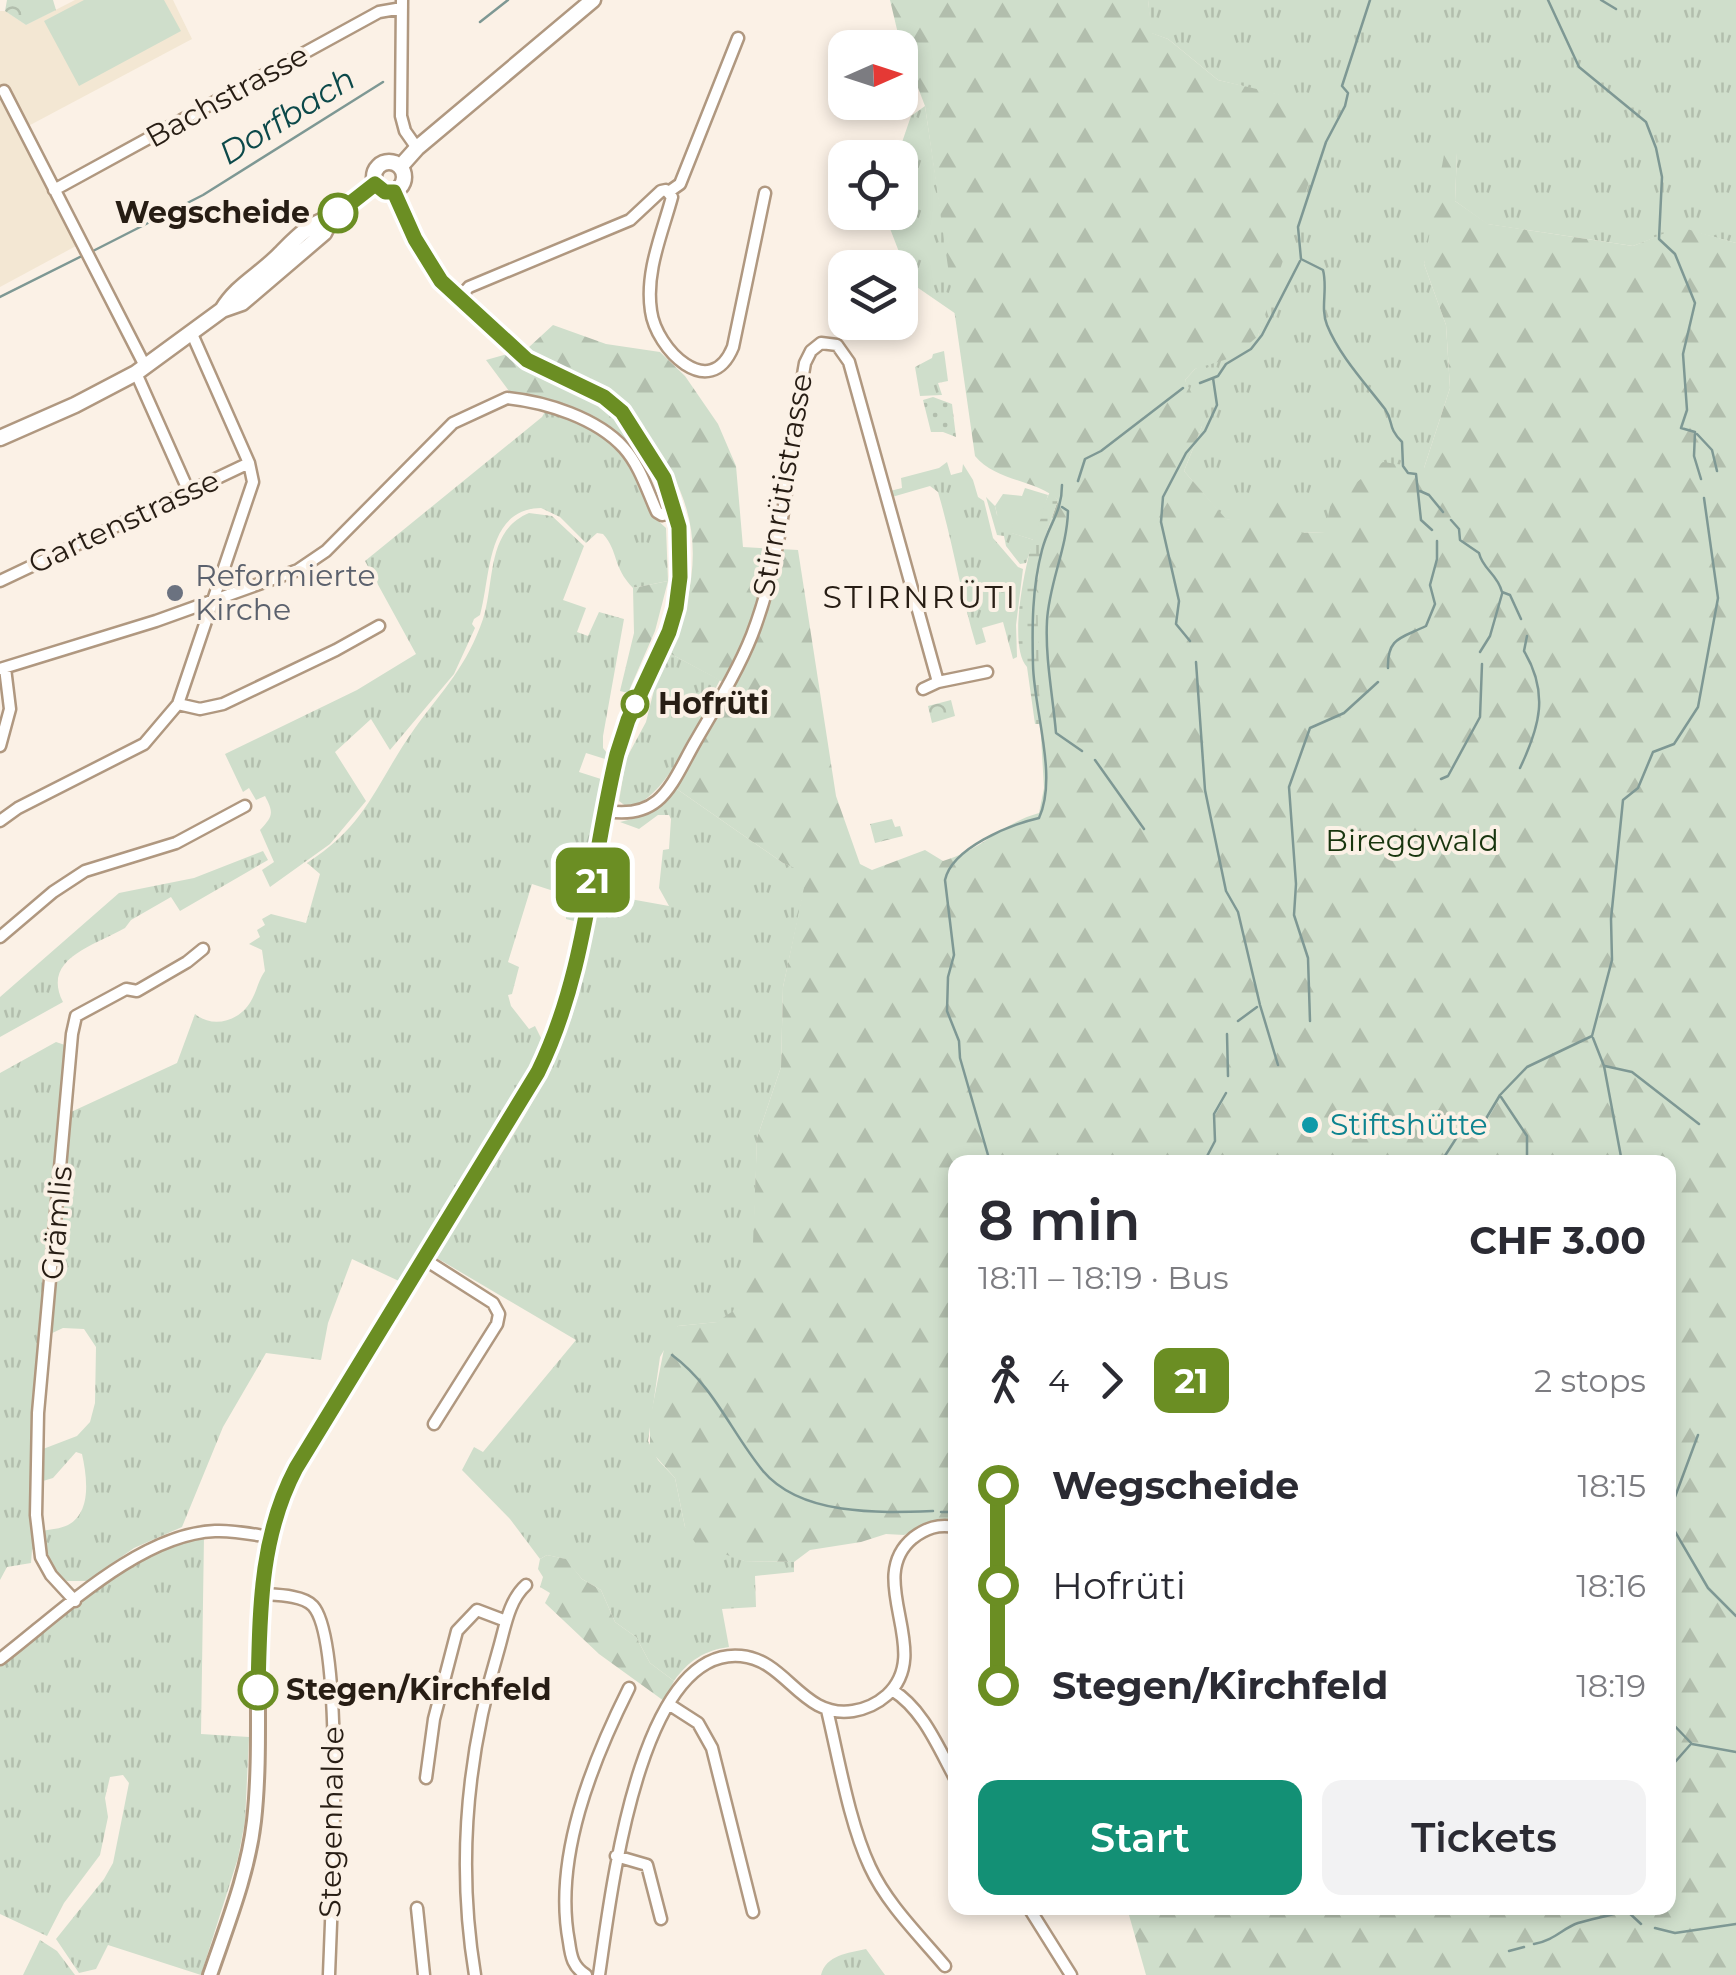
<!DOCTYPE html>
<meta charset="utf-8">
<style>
:root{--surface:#fff;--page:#f2f2f3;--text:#2b2b33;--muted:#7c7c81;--accent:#139075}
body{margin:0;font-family:Montserrat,sans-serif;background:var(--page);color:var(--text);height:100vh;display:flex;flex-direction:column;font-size:38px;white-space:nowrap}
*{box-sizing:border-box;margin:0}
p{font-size:32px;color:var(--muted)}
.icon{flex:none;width:55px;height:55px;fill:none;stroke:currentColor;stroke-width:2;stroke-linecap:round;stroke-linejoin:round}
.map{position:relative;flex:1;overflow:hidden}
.details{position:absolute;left:948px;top:1155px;width:728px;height:760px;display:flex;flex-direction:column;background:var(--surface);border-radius:20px;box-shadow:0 5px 15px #0003}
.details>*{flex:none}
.badge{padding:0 20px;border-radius:15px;font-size:35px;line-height:65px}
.needle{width:65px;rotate:87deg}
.buttons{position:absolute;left:828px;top:30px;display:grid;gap:20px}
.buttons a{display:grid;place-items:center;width:90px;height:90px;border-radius:20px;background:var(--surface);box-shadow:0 5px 15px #0003;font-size:50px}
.map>.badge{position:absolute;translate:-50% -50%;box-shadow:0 0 0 5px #fff}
.legs{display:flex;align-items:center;gap:15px;height:110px;padding:0 30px;font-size:32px}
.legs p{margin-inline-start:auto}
.overview{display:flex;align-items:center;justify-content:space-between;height:170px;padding:0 30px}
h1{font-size:55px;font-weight:600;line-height:75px}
.action{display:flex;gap:20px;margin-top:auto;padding:20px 30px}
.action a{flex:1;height:115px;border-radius:20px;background:var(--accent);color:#fff;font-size:40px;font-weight:600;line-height:115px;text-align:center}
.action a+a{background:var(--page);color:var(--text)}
ul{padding:0 30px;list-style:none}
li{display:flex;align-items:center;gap:35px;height:100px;font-size:38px}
li i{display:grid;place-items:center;width:15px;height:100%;margin:0 12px;background:currentColor}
li i::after{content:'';width:25px;height:25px;margin:-12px;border:8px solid;border-radius:50%;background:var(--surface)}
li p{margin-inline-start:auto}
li:first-child i{background:linear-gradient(#0000 50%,currentColor 0)}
li:last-child i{background:linear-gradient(currentColor 50%,#0000 0)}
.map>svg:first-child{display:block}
</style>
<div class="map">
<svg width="1736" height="1975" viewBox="0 0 1736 1975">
<defs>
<pattern id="grass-tufts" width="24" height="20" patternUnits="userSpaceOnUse" patternTransform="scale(2.5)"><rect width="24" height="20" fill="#cfdecb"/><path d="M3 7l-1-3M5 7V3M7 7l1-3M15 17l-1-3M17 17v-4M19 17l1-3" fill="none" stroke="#b2bead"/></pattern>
<pattern id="forest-firs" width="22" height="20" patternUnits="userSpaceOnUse" patternTransform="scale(2.5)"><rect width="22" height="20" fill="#cfdecb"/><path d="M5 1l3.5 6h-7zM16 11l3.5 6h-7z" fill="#b2bead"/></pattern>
<pattern id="wetland-marsh" width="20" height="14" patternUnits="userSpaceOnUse" patternTransform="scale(2.5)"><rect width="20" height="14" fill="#cfdecb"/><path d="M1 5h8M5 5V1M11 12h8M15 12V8" fill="none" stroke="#b2bead"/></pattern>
<pattern id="park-crowns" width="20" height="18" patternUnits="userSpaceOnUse" patternTransform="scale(2.5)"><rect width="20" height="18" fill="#cfdecb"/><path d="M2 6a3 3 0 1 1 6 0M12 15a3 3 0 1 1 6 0" fill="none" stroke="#b2bead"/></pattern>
<pattern id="garden-dots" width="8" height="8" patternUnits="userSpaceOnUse" patternTransform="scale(2.5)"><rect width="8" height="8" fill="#cfdecb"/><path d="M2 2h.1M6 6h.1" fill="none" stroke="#b2bead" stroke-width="1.8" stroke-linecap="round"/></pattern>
</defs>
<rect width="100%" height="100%" fill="#fbf1e6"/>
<path fill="#f3e7d3" d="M75,0H173L192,39L17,132L76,246L0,287V11H5L26,25Z"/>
<path fill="url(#grass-tufts)" d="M1148,0H1736V243L1680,228L1633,246L1487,224L1455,201L1457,152L1424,264L1446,325L1450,388L1424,468L1326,532L1301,533L1225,519L1184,471L1202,426L1185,380L1195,369L1258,336L1271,292L1295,99L1218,80L1168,39L1151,33Z
M925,106L956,314L911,283L884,213L900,212V158L897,157L911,116Z
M944,351L948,381L938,383L942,395L920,396L915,367L932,358L933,354Z
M546,410L601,433L617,447L639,480L654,517L666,528L668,581L633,588C612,566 619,552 603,534L597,533L586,543L560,517L541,508C486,509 491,576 480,615L474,619L472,624L475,628L454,674L390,750L371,719L335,752L366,801L330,844L270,887L262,870L274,862L260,830C273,816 274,813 265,796L256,800L249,788L243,792L225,754L357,690L416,654L365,561L542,417Z
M947,462L951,475L962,472L963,464L973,480L978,497L984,501L993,538L1018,567L1023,569L1016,625L1017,657L1013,659L1003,622L982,628L986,642L976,645C961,595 953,543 938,492L930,486L892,497L890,491L902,488L901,478L939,468Z
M986,497L995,506L997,515L1014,524L1012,533L1034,540L1026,563L1020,564L1006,546L1004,536L997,535Z
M529,513L552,516L584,546L563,600L586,608L577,632L588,636L599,612L624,619L603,736V748L607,753L605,759L586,753L579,772L601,779L598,793L601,794L578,922L566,919V895L532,884L508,962L519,967L512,994L508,995L511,1006L529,1029L535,1026L544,1044L529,1075L401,1282L352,1259L328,1323L321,1360L266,1353L223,1427L182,1527L134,1548L87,1581H67C49,1568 47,1552 43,1531C51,1529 60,1529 68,1525C92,1512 87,1477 82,1454L76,1452L53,1478L43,1481V1449L77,1436L90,1422L95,1403L96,1347L84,1329L63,1328L48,1335L59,1216L68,1175L66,1144L71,1112L177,1063L195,1014C213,1029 240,1021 251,1001C257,991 258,981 265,971L262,950L249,944L260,937L257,930L265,925L262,919L271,914L306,923L320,874L307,863C369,823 375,784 415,728C443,690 467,666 483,619C495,582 486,531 529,513Z
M671,654L720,680C702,713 667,803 627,807L619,801L626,759L646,722L655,686Z
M674,787L783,863L808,872L783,987L781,1067L757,1138L753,1269L734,1311L718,1322L678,1326L660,1357L648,1441L658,1460L675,1478L685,1527L744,1561L794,1562V1572L755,1576L756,1607L722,1609L729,1647C705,1650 688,1661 674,1681L650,1663L636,1637L615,1622L601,1590L582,1579L565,1559L547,1555L540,1559L510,1519L462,1470L474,1447L483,1452L576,1340L435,1257C478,1188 529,1119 561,1044C583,994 591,939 601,886L631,889L630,899L669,906L659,888L663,850L669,849L671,819L669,815H658L639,829L620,822C643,817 662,809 674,787Z
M263,851L268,860L180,911L171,897L131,920L125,928C93,946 41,959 63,1002L0,1037V997L119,893L194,878Z
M56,1042L65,1045V1057L48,1248L42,1278L44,1299L32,1423V1533L37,1545L32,1550L31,1563L7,1567L0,1580V1073Z
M204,1536L201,1734L249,1737L245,1821L238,1858L201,1975L108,1945L96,1969L79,1973L56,1939L104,1879L113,1863L129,1783L123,1775L110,1777L105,1798L108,1817L100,1855L64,1903L47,1936L0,1914V1662C63,1617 128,1552 204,1536Z
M40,1940L57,1951L75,1975H23Z
M866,1949L885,1975H821C826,1955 848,1953 866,1949Z"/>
<path fill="url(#forest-firs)" d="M890,0H1148L1152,33L1168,39L1218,80L1295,98L1315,126L1319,152L1258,336L1234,357L1195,369L1185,380L1193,396L1205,407L1202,426L1184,471L1226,519L1251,522L1275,492L1301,533L1325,532L1331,502L1383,462L1424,468L1450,388L1446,325L1424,264L1446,144L1457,152L1455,201L1488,224L1633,246L1680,227L1736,243V1975H1146L1127,1908H1668V1162H955V1521L932,1522L904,1535L886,1534L861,1542L810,1550L794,1562L744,1561L696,1544L685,1527L675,1478L650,1450V1419L667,1334L678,1326L717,1322L733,1311L752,1269L757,1138L781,1067L783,987L807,873L783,863L674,787L730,686L671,654C703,566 704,509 645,432L633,455L598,420L509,391L486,360L528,348L553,325L606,344L660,352L685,376L718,424L736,466L743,547L798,550L836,796L860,864L872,870L925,850L943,861C984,849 1000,824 1039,813L1044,788L1037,670V588L1042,546L1058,500C1037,480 995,481 975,456L925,106L899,38Z
M668,581L655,631L628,693L620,691L634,633L633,588Z
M547,1555L566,1559L582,1579L601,1590L615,1622L636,1637L650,1663L674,1681L664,1701L599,1654L545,1603L550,1593L540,1587L543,1577L538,1569L540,1559Z"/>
<path fill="url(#wetland-marsh)" d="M1050,492L1058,500L1042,546L1037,588L1040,724H1035L1027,667C1003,641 1034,521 1050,492Z"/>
<path fill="url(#park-crowns)" d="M7,0H53L56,10L26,25L5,11Z
M951,700L955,716L932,723L928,706Z
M892,819L895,827L900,826L903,836L875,843L870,824Z"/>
<path fill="url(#garden-dots)" d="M933,397L952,404L956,437L943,432H931L923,400Z"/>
<path fill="#cfdecb" d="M84,0H164L181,31L79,86L44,21Z
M1025,488L1048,495L1034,540L1011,533L1013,524L998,518L995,506L1003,494L1022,496Z"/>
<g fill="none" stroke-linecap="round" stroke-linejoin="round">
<path stroke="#7e9894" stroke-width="2.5" d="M1370,0L1342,86L1348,93L1345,106L1326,142L1298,227L1301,259L1323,270C1328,289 1320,308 1327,325C1339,355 1365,383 1385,409C1394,422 1387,427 1402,442L1403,466L1408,473L1416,474L1421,520L1432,530
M1548,0L1579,67L1646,122L1656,148L1662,177L1659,239L1675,254L1695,303L1683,354L1687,410L1681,428L1695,432L1694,456L1701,479
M1601,0L1616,9
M480,22L508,0
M91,252L203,195L383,82
M0,297L84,255
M1200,383L1218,376L1226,364L1251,349L1262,335L1300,261
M1697,434L1712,450L1717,471
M1078,481L1085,459L1101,451L1183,388
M1420,491L1429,495L1443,512
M1062,507L1068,511C1067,549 1049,583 1047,621C1045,658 1053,697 1056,733L1082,751
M1451,520L1459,529L1460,540L1479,553C1483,570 1497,573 1502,592L1510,595L1521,619
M1190,641L1176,624L1179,601L1161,522L1163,497L1186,453L1205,431L1217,405L1213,378
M1480,652L1490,636L1502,594
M1196,662L1205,790L1226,891L1238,912L1260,1005L1278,1065
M1388,668C1387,637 1402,638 1426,626L1435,604L1430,585L1437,559V541
M1095,760L1144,829
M1520,768C1540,726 1549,693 1524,651L1527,636
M1441,779L1448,776L1480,717L1482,664
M1238,1021L1257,1007
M1310,1021L1308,958L1294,915L1296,884L1289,787L1310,728L1344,713L1378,682
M1227,1034L1228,1076
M1593,1038L1604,1066L1622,1162
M1605,1066L1632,1072L1699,1124
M1501,1097L1527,1136V1162
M990,1162L960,1058L959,1041L947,1011L948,977L954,955L945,880C952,848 1009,825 1039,818C1058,777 1034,711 1033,665C1032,627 1032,588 1042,550C1049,523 1062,513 1062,485
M1204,1162L1215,1141L1214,1114L1226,1093
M1441,1162L1457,1137L1484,1122L1500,1095L1527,1067L1592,1036L1612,960L1611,919L1623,800L1638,788L1653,752L1674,744L1698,707L1718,598L1704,498
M672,1355C714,1386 731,1432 763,1471C801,1516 879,1513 933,1511
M941,1512H955
M1669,1513L1698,1435
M1670,1523L1708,1588L1736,1616
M1668,1719L1692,1744L1736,1752
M1668,1770L1690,1745
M1655,1928L1675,1933L1736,1924
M1534,1944C1555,1940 1563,1928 1578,1923C1594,1918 1610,1916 1626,1910L1641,1924
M1509,1951L1524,1947"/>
<defs>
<path id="minor" d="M402,0L401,116L405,131L417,148
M4,91L145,366
M54,190L379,12L402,8
M670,191L680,184L738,38
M460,297L469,287L630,220L661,191L666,190L672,197C662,234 645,272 651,311C656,349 710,403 733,347L765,193
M136,373L189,492
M0,581L249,463
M0,669L156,621L298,570L326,551L453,423L507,398C546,402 597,418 624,448C640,466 647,490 657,512L662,515L676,512
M938,682L987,672
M178,704L200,709L223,704L336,650L379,626
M0,746L10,709L5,668
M606,811C661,820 671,785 694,744C714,709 737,673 752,635C785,550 789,453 805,363L811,351L821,343L837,345L849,362L938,682L923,689
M0,821L18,808L144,744L178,704L253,482L249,463L192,334
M0,937L53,892L85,871L176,843L245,806
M424,1259L493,1303L499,1314L497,1324L434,1424
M262,1594C276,1595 303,1595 313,1606C346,1642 331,1915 329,1975
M75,1601L51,1575L41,1557L36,1515L38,1413L72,1034L76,1016L126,989L137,991L187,962L203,949
M0,1659C59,1614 139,1534 215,1531C233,1530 251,1534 269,1537
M892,1690C923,1709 938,1747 955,1778
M670,1705L698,1723L712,1748L753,1912
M827,1710C839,1760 849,1822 870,1867C887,1904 919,1935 945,1966
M426,1778L434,1719L457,1631L477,1610L506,1621
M616,1856L647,1865L661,1919
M417,1908L424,1975
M1029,1908L1071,1975
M475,1975C457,1866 467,1754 499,1648C505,1627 509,1600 526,1585
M586,1975C573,1967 571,1957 569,1942C553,1858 592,1762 629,1688
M599,1975C610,1904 637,1646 741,1656C787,1660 802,1719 853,1711C865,1709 878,1703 887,1695C935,1651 863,1579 913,1538C926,1528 938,1524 955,1527"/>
<path id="tertiary" d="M210,1975C227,1925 248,1874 254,1821C267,1704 239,1577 295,1468L539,1072C589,967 590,863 617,754L628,720L669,632L676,608L680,577L679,527L664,477L622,412L604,397L527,360L441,281L415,239L394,192"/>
<path id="secondary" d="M374 177a15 15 0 1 1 30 0a15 15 0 1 1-30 0Z
M400,167L417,148L593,0
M222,310C237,285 260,275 280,254C297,237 309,224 332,217
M0,438L75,405L136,373L222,310L242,303L324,233L332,217L375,184"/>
</defs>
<use href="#minor" stroke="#b09880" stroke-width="15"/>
<use href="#tertiary" stroke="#b09880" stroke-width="18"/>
<use href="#secondary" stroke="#b09880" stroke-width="19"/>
<use href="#minor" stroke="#fff" stroke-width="10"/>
<use href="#tertiary" stroke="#fff" stroke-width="12"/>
<use href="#secondary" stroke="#fff" stroke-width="14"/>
</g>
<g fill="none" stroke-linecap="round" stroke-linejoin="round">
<defs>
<path id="line-1" d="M258,1690C260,1613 259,1538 296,1468L538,1072C587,972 591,861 617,754L628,720L669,632L676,608L680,577L679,527L664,478L622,412L604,397L527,360L441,281L415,239L394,192H385L375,184L338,213"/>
</defs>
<use href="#line-1" stroke="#fff" stroke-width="22"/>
<use href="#line-1" stroke="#6b8e23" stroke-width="15"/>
</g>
<g fill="#fff" stroke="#6b8e23" stroke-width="5">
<circle cx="338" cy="213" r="18"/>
<circle cx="635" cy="704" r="12"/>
<circle cx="258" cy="1690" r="18"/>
</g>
<circle fill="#6b7280" stroke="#fbf1e6" stroke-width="4" cx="175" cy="593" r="10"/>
<circle fill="#0f9aa8" stroke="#fbf1e6" stroke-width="4" cx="1310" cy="1125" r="10"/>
<g text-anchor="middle" stroke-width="8" stroke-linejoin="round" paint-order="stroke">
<g font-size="30" fill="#271d14" stroke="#fbf1e6">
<text transform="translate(227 96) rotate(-29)" y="10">Bachstrasse</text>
<text transform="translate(783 485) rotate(-80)" y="10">Stirnrütistrasse</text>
<text transform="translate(124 522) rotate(-25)" y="10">Gartenstrasse</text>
<text transform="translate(57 1223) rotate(-85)" y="10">Grämlis</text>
<text transform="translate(332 1822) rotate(-89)" y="10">Stegenhalde</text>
</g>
<g font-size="30" font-weight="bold" fill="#271d14" stroke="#fbf1e6" text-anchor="start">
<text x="310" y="223" text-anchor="end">Wegscheide</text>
<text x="658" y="714">Hofrüti</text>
<text x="286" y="1700">Stegen/Kirchfeld</text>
</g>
<g font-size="30" fill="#5b616d" stroke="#fbf1e6" text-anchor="start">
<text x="195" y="586">Reformierte<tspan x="195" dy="34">Kirche</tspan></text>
</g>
<g font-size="30" fill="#18350e" stroke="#fbf1e6">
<text x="1412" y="851">Bireggwald</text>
</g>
<g font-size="30" fill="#0d838f" stroke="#fbf1e6" text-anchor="start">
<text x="1330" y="1135">Stiftshütte</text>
</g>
<g font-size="32" font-style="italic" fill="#0c494a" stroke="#fbf1e6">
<text transform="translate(287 116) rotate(-32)" y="11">Dorfbach</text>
</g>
<g font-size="32" letter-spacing="2.5" fill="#271d14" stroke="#fbf1e6">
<text x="920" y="608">STIRNRÜTI</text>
</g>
</g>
</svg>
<div class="buttons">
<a><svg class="needle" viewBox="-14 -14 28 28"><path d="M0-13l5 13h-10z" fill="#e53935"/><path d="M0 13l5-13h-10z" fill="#7c7c81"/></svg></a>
<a><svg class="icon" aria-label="locate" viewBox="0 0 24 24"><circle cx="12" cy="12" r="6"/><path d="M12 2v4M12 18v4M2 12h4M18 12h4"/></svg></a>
<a><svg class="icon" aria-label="layers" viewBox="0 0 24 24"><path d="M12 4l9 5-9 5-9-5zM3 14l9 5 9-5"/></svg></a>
</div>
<b class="badge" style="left:593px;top:880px;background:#6b8e23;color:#fff">21</b>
<section class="details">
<div class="overview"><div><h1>8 min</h1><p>18:11 – 18:19 · Bus</p></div><b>CHF 3.00</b></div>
<div class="legs"><svg class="icon" aria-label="walk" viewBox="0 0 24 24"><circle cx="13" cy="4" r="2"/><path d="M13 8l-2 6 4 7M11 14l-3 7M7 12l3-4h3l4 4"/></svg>4<svg class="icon" aria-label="forward" viewBox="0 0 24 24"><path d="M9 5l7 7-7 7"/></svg><b class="badge" style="background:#6b8e23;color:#fff">21</b><p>2 stops</p></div>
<ul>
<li><i style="color:#6b8e23"></i><b>Wegscheide</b><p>18:15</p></li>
<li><i style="color:#6b8e23"></i><span>Hofrüti</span><p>18:16</p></li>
<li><i style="color:#6b8e23"></i><b>Stegen/Kirchfeld</b><p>18:19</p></li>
</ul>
<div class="action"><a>Start</a><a>Tickets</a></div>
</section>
</div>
